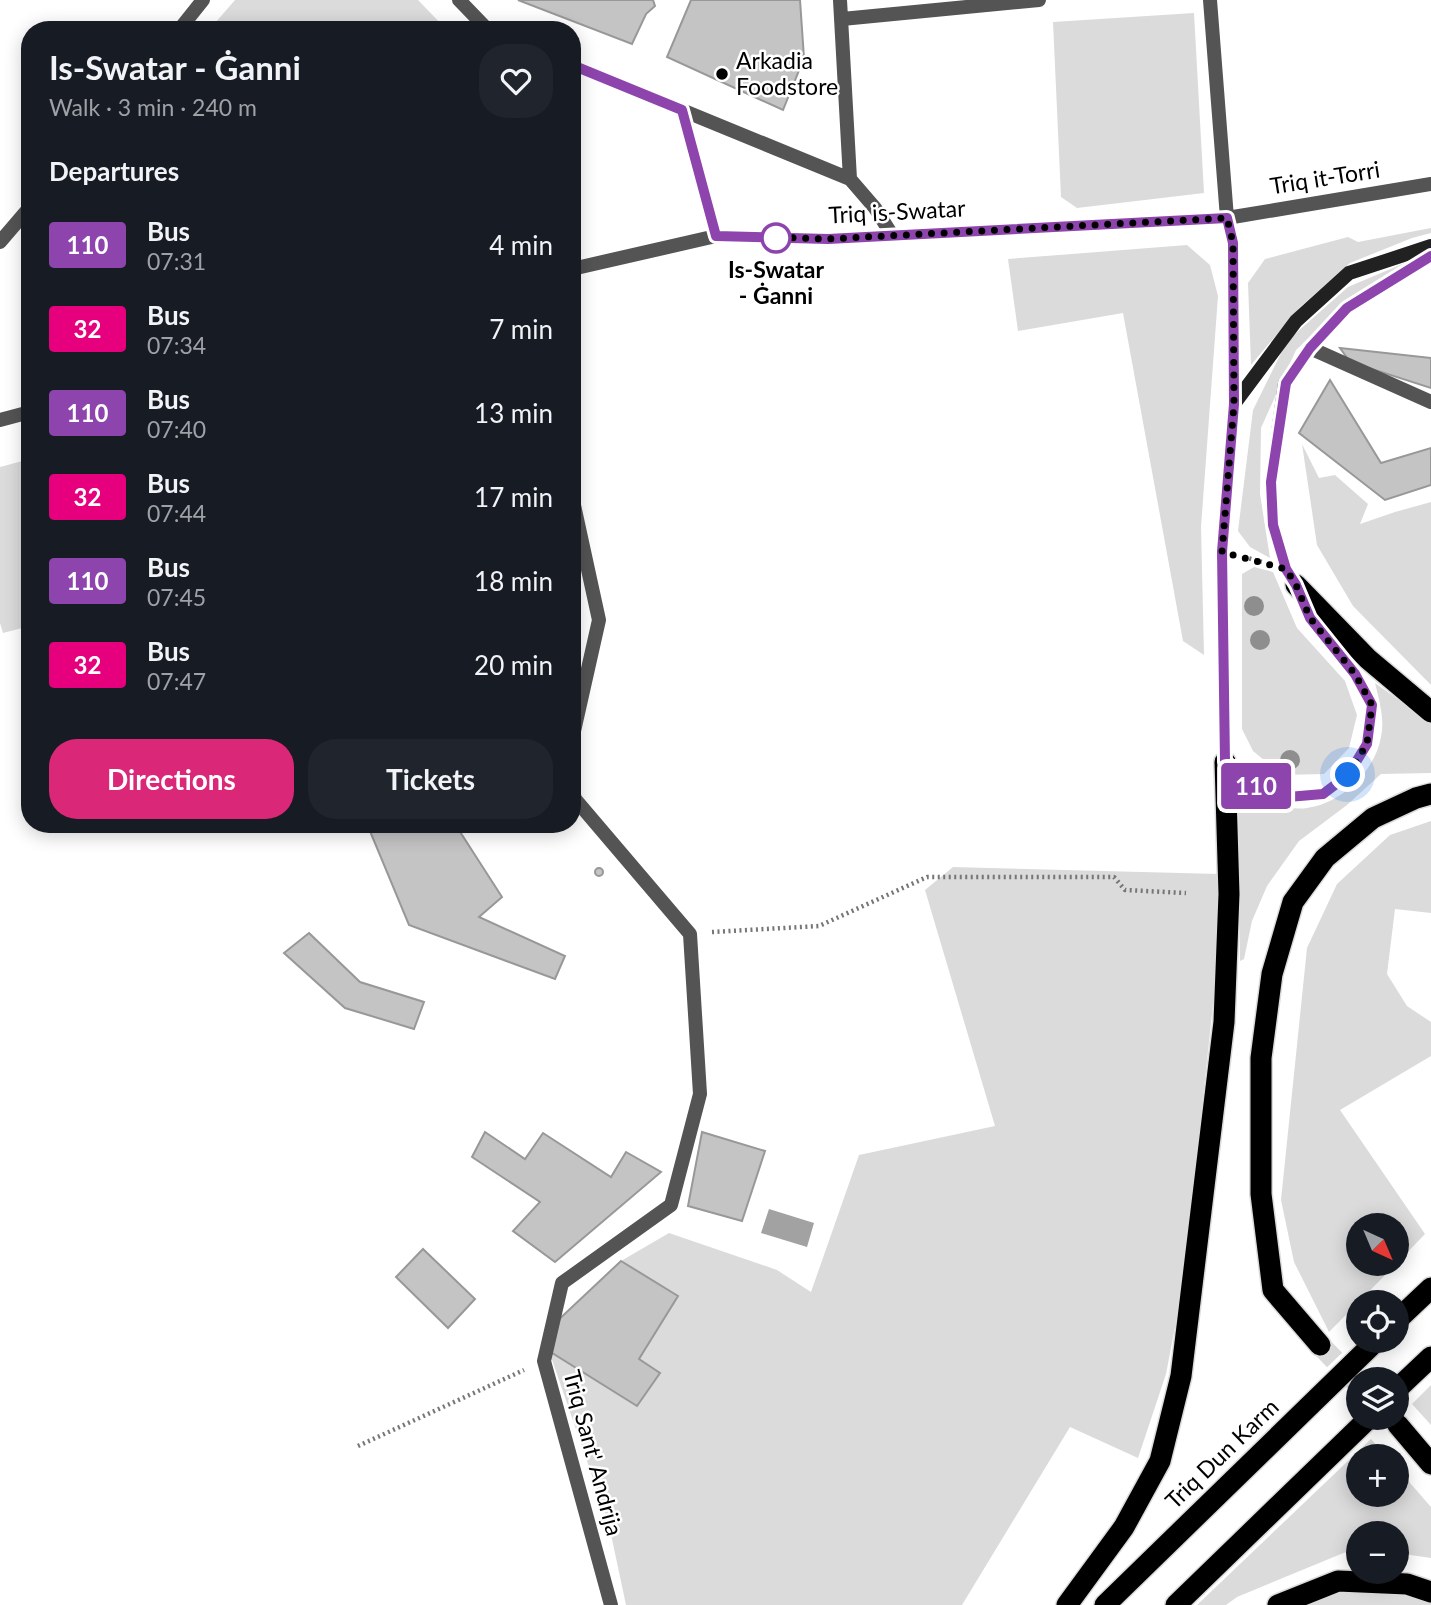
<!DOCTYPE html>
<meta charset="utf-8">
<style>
:root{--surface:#171b24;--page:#20242c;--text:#f1f3f6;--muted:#9ea1a6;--accent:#db2777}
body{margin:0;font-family:Lato,sans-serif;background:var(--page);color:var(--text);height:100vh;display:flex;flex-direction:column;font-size:26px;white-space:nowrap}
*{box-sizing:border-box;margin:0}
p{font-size:23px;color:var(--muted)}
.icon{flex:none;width:38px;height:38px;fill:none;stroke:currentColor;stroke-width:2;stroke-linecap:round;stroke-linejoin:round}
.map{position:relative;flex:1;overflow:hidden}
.side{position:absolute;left:21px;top:21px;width:560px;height:812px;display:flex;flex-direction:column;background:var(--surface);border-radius:28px;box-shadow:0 4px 18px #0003}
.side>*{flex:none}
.badge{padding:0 14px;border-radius:5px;font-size:24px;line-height:46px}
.needle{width:46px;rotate:136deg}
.buttons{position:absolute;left:1346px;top:1213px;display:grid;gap:14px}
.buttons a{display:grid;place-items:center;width:63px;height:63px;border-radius:50%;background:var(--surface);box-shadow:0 4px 18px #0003;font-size:35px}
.you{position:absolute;width:35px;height:35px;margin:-18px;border:5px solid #fff;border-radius:50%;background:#1a73e8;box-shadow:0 0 0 10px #1a73e833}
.map>.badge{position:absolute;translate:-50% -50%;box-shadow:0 0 0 4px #fff}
h2{padding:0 28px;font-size:26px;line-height:63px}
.round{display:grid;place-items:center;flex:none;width:74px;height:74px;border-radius:28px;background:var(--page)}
.summary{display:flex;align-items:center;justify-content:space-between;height:119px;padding:0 28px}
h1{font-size:33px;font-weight:700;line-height:52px}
.action{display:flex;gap:14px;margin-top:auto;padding:14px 28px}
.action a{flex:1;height:80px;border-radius:28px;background:var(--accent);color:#fff;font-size:28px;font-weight:700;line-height:80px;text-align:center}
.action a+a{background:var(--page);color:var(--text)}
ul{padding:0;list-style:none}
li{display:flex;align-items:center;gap:21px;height:84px;padding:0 28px}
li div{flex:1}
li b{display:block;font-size:26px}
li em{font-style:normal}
li .badge{min-width:77px;font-weight:700;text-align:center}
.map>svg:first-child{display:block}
</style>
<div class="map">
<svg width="1431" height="1605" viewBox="0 0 1431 1605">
<rect width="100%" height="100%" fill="#fff"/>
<path fill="#dbdbdb" d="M235,0H418L447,30H209Z
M1194,13L1204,193L1077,208L1061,197L1053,22Z
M1431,228V233L1412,238L1350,263L1299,308L1251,365L1248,283L1265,259L1348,237L1358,242Z
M1187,245L1210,265L1218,296L1201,527L1204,655L1183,641L1123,313L1018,331L1008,259Z
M1414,259L1352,296L1296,350L1261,428L1260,494L1270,558L1250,547L1238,531L1253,410L1287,341L1348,287Z
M1302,444L1319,478L1335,475L1368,504L1360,524L1395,512L1431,502V685L1353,606L1317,545Z
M30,459V626L3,633L0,623V467Z
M1254,567L1273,572L1297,628L1345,681L1357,715L1349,748L1324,774L1282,775L1253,751L1242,729V574Z
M1375,683L1431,723V773L1381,774L1347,805L1299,841L1267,886L1252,921L1244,959L1240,961L1238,792C1255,800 1288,811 1307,808C1342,803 1375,771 1381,737C1385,719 1379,700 1375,683Z
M1431,821V913L1395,909L1387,974L1407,1006L1431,1022V1056L1340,1110L1425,1234L1397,1263L1396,1225H1358V1264H1396L1329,1332L1294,1262L1281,1200L1307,948L1337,884L1390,835Z
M953,867L1219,874L1216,976L1183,1285L1166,1374L1138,1458L1070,1427L962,1605H626L609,1525L549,1351L637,1405L639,1359L678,1296L621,1261L669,1233L777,1270L811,1292L859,1155L995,1126L925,890Z
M1431,1385V1425L1412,1404Z
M1371,1439L1386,1456H1358V1494H1396L1397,1468L1431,1507V1558L1397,1553L1396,1533H1358V1547L1237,1597L1226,1605H1197Z
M1333,1592H1406L1431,1601V1605H1303Z"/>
<path fill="#a2a2a2" d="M769,1209L814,1223L807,1247L761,1233Z"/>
<path fill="#c4c4c4" stroke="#989898" stroke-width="2" d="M518,0H653L655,6L646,14L632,44Z
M691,0H800L804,58L783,110L667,57Z
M1340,348L1431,358V388L1350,362Z
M1330,380L1381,463L1431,448V485L1385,500L1299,433Z
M367,824H455L502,897L479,917L565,956L555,979L409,925Z
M595 872a4 4 0 1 1 8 0a4 4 0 1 1-8 0Z
M309,933L360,982L424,1002L414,1029L345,1008L284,953Z
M485,1132L525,1159L543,1133L611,1177L626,1152L661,1172L555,1262L513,1231L540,1202L472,1157Z
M702,1132L765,1151L742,1221L688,1206Z
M423,1249L475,1299L448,1328L396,1277Z
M621,1261L678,1296L639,1359L660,1373L637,1406L549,1351L554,1324Z"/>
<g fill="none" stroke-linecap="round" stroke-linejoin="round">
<path stroke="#d9d9d9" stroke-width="21" stroke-dasharray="21 10" stroke-linecap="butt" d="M1320,1345L1358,1384"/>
<defs>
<path id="highway" d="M1296,585L1368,659L1431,712
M1396,1321L1431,1288
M1320,1345L1273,1290L1261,1194V1058L1272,974L1293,902L1325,858L1373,818L1416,798L1431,794
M1396,1390L1431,1357
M1398,1425L1431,1464
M1067,1605L1124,1527L1160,1461L1181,1376L1224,1022L1229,894L1225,762
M1105,1605L1377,1340
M1176,1605L1369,1418
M1278,1605L1338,1581L1407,1584L1431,1592"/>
</defs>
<use href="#highway" stroke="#dbdbdb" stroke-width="24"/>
<path stroke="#767676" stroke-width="4.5" stroke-dasharray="2 3.5" stroke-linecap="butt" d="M1244,557L1262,562
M712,932L819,926L927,877H1114L1125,890L1186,893
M358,1446L524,1370"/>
<path stroke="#545454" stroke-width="14" d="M1310,348L1431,402"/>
<path stroke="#545454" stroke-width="14" d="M459,0L488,30
M840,0L850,179
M1210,0L1227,218
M842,19L1039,0
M179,30L203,0
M572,65L850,179L875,208L892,235
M682,110L716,236
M0,242L30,207
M572,269L716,236L828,239L1227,218L1431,184
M0,420L30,412
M572,496L599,620L572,740
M572,787L575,799L690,934L700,1094L671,1205L562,1283L544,1361L611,1605"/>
<path stroke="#212121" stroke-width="14" d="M1227,218L1233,243L1234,404L1222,552L1225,762L1257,787L1288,797L1323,794L1348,775L1367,744L1372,705L1355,674L1310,618L1296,585L1286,569L1273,525L1271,482L1285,383L1310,348L1347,308L1431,256
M1234,404L1296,321L1349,273L1431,246"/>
<use href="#highway" stroke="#000" stroke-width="21"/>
</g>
<g fill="#8e8e8e">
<circle cx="1254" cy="606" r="10"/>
<circle cx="1260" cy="640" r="10"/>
<circle cx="1290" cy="760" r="10"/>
</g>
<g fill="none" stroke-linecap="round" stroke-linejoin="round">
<defs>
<path id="line" d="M572,65L682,110L716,236L828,239L1227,218L1233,243L1234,404L1222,552L1225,762L1258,787L1288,797L1323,794L1348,775L1367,744L1372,705L1355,674L1310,618L1296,585L1286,569L1273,525L1271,482L1286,383L1310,348L1347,308L1431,256"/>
</defs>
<use href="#line" stroke="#fff" stroke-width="16"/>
<use href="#line" stroke="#8e44ad" stroke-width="10"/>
<path stroke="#000" stroke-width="7" stroke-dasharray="0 12.6" d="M776,238L772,237L828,239L1227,218L1233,243L1234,404L1222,552L1286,569L1296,585L1310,618L1355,674L1372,705L1367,744L1348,775"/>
</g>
<circle fill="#000" stroke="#fff" stroke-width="2.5" cx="722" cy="74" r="7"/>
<circle fill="#fff" stroke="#8e44ad" stroke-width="3.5" cx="776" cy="238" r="14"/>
<g text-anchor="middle" stroke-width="5" stroke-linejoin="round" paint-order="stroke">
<g font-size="23" fill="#000" stroke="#fff" text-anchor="start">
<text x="736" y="69">Arkadia<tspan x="736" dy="26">Foodstore</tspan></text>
</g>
<g font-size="23" fill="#000" stroke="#fff">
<text transform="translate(1325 178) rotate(-9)" y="8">Triq it-Torri</text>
<text transform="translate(897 212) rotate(-3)" y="8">Triq is-Swatar</text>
<text transform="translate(593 1453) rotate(75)" y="8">Triq Sant' Andrija</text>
<text transform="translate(1222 1454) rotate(-44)" y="8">Triq Dun Karm</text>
</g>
<g font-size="23" font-weight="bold" fill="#000" stroke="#fff">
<text x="776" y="278">Is-Swatar<tspan x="776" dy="26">- Ġanni</tspan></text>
</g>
</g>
</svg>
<div class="buttons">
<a><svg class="needle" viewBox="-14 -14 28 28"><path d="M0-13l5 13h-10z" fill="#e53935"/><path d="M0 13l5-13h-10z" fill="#9ea1a6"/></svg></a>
<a><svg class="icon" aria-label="locate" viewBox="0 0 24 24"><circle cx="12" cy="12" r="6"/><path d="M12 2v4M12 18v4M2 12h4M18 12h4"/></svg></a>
<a><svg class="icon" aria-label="layers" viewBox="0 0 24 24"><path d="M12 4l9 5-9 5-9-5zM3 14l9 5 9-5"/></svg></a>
<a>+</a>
<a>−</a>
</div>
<div class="you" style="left:1348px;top:775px"></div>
<b class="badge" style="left:1256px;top:786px;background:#8e44ad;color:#fff">110</b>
<section class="side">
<div class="summary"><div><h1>Is-Swatar - Ġanni</h1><p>Walk · 3 min · 240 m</p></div><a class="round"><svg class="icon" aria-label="heart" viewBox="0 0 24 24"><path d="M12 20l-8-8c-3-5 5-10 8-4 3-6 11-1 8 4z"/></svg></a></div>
<h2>Departures</h2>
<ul>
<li><span class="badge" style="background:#8e44ad;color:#fff">110</span><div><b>Bus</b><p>07:31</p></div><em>4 min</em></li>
<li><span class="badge" style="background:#e6007e;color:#fff">32</span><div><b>Bus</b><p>07:34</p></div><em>7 min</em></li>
<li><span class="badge" style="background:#8e44ad;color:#fff">110</span><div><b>Bus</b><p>07:40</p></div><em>13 min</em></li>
<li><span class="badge" style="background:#e6007e;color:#fff">32</span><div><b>Bus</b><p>07:44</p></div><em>17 min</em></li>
<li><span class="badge" style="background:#8e44ad;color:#fff">110</span><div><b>Bus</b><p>07:45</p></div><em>18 min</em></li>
<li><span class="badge" style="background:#e6007e;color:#fff">32</span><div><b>Bus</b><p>07:47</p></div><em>20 min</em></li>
</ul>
<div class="action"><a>Directions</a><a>Tickets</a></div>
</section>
</div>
